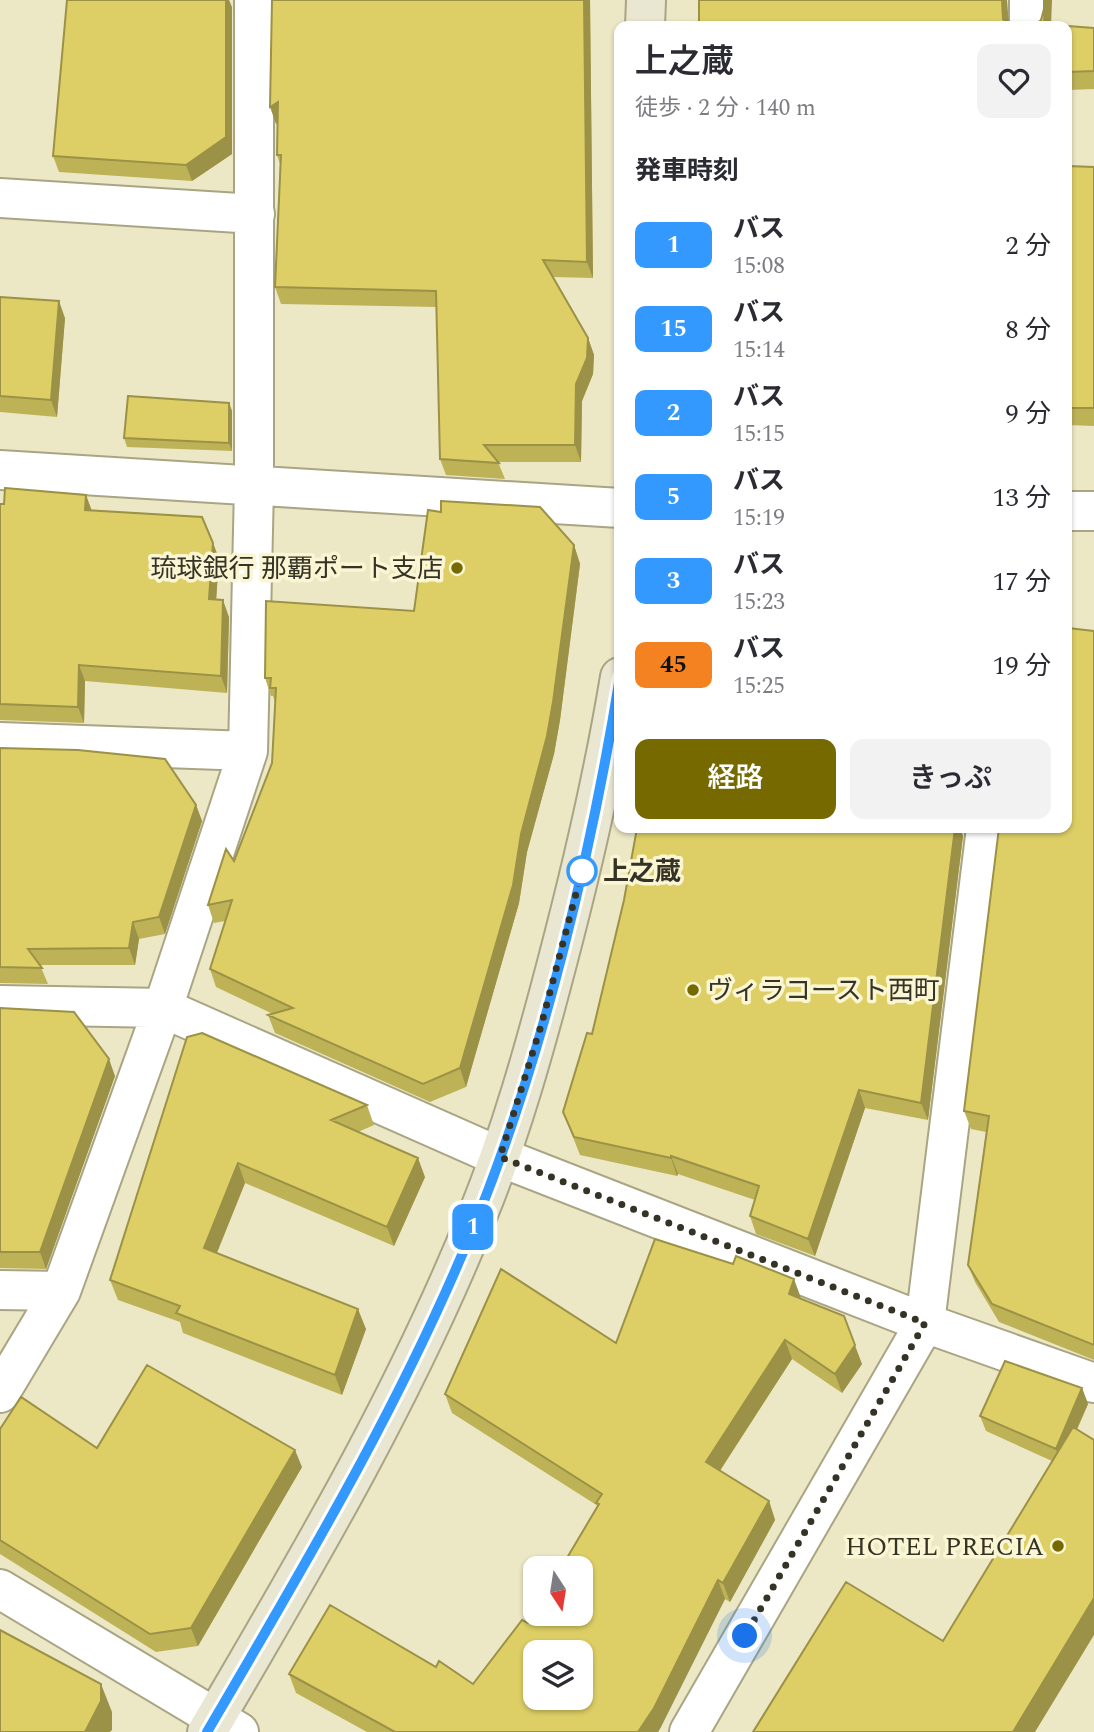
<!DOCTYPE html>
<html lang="ja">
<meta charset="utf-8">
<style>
:root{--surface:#fff;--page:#f2f2f3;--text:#2b2b33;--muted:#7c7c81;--accent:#756900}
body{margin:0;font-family:Spectral,"Noto Sans JP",serif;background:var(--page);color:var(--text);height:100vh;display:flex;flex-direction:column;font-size:26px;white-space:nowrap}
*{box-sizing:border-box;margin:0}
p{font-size:23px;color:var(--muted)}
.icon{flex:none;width:38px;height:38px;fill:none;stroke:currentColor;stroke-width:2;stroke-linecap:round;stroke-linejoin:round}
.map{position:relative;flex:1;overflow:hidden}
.panel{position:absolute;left:614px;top:21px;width:458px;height:812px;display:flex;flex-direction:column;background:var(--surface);border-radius:14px;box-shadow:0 2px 5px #0004}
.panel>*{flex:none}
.badge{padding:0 14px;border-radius:10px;font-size:24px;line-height:46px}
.needle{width:46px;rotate:168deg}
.buttons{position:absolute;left:523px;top:1556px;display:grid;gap:14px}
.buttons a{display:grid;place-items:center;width:70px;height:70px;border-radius:14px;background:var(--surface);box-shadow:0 2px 5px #0004;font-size:35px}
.you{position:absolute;width:35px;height:35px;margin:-18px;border:5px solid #fff;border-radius:50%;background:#1a73e8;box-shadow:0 0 0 10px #1a73e833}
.map>.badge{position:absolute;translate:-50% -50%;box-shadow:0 0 0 4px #fff}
h2{padding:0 21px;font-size:26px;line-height:63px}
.round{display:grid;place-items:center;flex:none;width:74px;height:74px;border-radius:14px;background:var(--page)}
.summary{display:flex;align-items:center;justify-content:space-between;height:119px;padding:0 21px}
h1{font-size:33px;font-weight:600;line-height:52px}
.primary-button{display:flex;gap:14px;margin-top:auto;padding:14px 21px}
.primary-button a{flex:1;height:80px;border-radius:14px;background:var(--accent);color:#fff;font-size:28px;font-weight:600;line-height:80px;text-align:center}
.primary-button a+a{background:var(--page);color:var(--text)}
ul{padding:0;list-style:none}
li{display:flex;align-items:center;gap:21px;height:84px;padding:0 21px}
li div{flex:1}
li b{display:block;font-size:26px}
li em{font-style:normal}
li .badge{min-width:77px;font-weight:700;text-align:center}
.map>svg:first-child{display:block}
</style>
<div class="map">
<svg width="1094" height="1732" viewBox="0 0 1094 1732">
<rect width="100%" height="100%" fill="#ece8c5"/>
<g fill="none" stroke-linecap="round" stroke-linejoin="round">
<defs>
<path id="street" d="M1029,26V0
M0,198L255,214
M0,470L620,508
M1068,511H1094
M0,742L248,751
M0,1005L163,1008L500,1157L925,1323L1094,1383
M0,1290L61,1291
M0,1393L61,1291L163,1008L248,751L254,486V0
M0,1589L239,1732
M689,1732L925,1323L986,828"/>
<path id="secondary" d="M645,26L646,0
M207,1732C306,1563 405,1396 478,1214C511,1133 535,1047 557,963C582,868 604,774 620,677"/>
</defs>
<use href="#street" stroke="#a9a584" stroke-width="42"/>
<use href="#secondary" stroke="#a9a584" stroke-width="42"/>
<use href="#street" stroke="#fff" stroke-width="38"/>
<use href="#secondary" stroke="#e9e7d1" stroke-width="38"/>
</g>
<path fill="#beb257" d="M272,0H590L593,278L553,277L588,338L594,355L593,374L582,401L581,462H498L505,479L446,475L440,459L437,307L281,304L275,287L280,164L277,155V123L276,124Z
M232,7V154L192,181L59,172L53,156Z
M1068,26L1094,28V89L1068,90Z
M1068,166L1094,167V426L1068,425Z
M0,297L65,318L57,417L0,412Z
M229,403L232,411V451L127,447L124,438Z
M86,495L92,511L213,543L219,559L216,600L229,617L227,693L85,681L84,723L0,720V504Z
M574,545L580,564L560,720L554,754L527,852L519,903L466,1087L430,1102L275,1033L268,1015L273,1014L216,987L210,969L225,921L214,923L208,905L234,861L272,763L275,702L273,696H271L265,678L414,611Z
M1094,631V1360L999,1322L975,1282L968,1265L986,1132L971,1129L964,1111L1068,828Z
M0,748L196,805L202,821L165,934L139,939L135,965H40L48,984L0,983Z
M963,836L928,1120L865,1108L815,1256L756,1234L750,1216L755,1200L678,1174L677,1176L580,1155L563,1112L592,1034Z
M0,1008L115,1076L46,1269L0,1268Z
M187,1037L367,1105L374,1125L358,1132L425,1177L394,1246L245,1183L217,1253L366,1329L342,1395L183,1333L180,1322L118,1300L110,1280Z
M801,1298L862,1364L842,1393L792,1359L720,1471L769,1501L775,1520L730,1602L725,1599L658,1732H367L296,1693L289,1674L436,1667L473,1684L528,1623L598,1506L452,1413L445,1394L616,1343Z
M1082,1388L1088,1404L1077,1430L1035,1732L943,1641L1052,1461L986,1431L980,1416Z
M0,1429L97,1448L302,1467L198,1646L156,1652L0,1554Z"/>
<path fill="#9b9147" d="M226,0H229L232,7V154L192,181L186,165Z
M584,0H590L593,278L587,262Z
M1002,0H1007L1009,26L1003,19Z
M1045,0H1052L1051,26H1045Z
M278,102L284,118L276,124L270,107Z
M59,301L65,318L57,417L51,400Z
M588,338L594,355L593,374L582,401L581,462L575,445L576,384Z
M229,403L232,411V451L229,443Z
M86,495L92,512L85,510Z
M213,543L219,559L215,616L209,599Z
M574,545L580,564L560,720L554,754L527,852L519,903L466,1087L460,1068L521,834Z
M223,600L229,617L227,693L221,676Z
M79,665L85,681L84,723L78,707Z
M196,805L202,821L165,934L159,917Z
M955,828H960L963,836L928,1120L921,1103Z
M133,922L139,939L135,965L129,948Z
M109,1059L115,1076L46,1269L40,1252Z
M859,1090L865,1108L815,1256L808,1239Z
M671,1156L678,1174L677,1176L671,1158Z
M418,1158L425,1177L394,1246L387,1227Z
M238,1163L245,1183L211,1267L204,1248Z
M794,1279L801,1298L789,1294Z
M358,1309L366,1329L342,1395L335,1375Z
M844,1316L862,1364L842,1393L835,1374Z
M785,1340L792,1359L713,1481L706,1462Z
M1082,1388L1088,1404L1061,1464L1056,1449Z
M295,1450L302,1467L198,1646L191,1628Z
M769,1501L775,1520L730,1602L723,1583Z
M718,1580L725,1599L661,1727L658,1732H638Z
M1094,1598V1635L1035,1732H1013Z
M101,1684L112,1712V1730L110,1732H85Z"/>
<path fill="#ddcf65" stroke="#9b9147" stroke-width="2" fill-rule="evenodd" d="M67,0H226V137L186,165L53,156Z
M272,0H584L587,262L543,260L588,338L587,358L576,384L575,445H484L499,463L440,459L436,291L275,287L281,155H277L278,102L270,107Z
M699,0H1002L1003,19L1011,26H699Z
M1044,0H1045L1044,25L1065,26H1034L1041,20L1044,9Z
M1068,26L1094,28V71L1068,72Z
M1068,166L1094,167V408H1068Z
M0,297L59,301L51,400L0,396Z
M128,396L229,403V443L124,438Z
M5,488L86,495L85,510L202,517L213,543L209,599L223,600L221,676L79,665L78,707L0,704V504H4Z
M441,501L540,507L574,545L553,702L547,736L521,834L513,885L460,1068L423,1084L268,1015L293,1008L210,969L232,900L208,905L226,849L234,861L272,763L276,688H270L271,678H265L266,601L414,611L428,510L441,512Z
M1068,628L1094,631V1345L992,1304L968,1265L989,1116L964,1111L999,828H1068Z
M0,748L78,750L165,759L196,805L159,917L133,922L129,948L28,949L42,968L0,967Z
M637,828H955L921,1103L859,1090L808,1239L750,1216L759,1186L671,1156V1158L574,1137L563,1112L587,1033L592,1034L624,900Z
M0,1008L74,1012L109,1059L40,1252H0Z
M202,1033L367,1105L331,1120L418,1158L387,1227L238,1163L204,1248L358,1309L335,1375L176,1313L180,1306L110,1280L187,1037Z
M655,1239L733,1264L736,1256L794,1279L789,1294L844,1316L855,1345L835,1374L785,1340L706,1462L769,1501L723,1583L718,1580L654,1708L638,1732H395L289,1674L330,1605L436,1667L439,1661L473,1684L522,1620L528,1623L536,1611V1614H581V1568H561L599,1504L596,1503L602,1494L445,1394L501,1269L616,1343ZM536,1652H581V1698H536Z
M1005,1361L1082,1388L1056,1449L980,1416Z
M147,1365L295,1450L191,1628L150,1634L0,1540V1429L21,1397L97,1448Z
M1073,1427L1094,1440V1598L1013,1732H753L846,1582L943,1641Z
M0,1630L101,1684V1701L85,1732H0Z"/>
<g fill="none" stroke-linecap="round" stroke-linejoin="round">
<defs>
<path id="line" d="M207,1732C306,1563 406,1396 479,1214C545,1048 591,854 620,677"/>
</defs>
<use href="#line" stroke="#fff" stroke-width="16"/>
<use href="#line" stroke="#39f" stroke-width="10"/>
<path stroke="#343325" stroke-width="7" stroke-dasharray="0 12.6" d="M582,871L541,1026L500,1157L925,1323L745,1636"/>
</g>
<g fill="#756900" stroke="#faf5d2" stroke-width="2.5">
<circle cx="457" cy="568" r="7"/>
<circle cx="693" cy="990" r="7"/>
<circle cx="1058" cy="1546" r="7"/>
</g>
<circle fill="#fff" stroke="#39f" stroke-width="3.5" cx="582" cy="871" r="14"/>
<g text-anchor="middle" stroke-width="7" stroke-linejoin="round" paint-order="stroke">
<g font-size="26" fill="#343325" stroke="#faf5d2" text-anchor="end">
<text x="443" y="577">琉球銀行 那覇ポート支店</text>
<text x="707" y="999" text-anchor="start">ヴィラコースト西町</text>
<text x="1044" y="1555">HOTEL PRECIA</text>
</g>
<g font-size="26" font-weight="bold" fill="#343325" stroke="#faf5d2" text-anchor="start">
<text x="603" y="880">上之蔵</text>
</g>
</g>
</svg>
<div class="buttons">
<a><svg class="needle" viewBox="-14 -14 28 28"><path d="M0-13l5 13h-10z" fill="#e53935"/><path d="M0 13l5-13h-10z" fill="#7c7c81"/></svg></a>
<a><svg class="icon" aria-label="layers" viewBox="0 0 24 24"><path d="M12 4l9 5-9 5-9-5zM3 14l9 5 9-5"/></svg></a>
</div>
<div class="you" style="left:745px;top:1636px"></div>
<b class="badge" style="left:473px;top:1227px;background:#39f;color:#fff">1</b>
<section class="panel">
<div class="summary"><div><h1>上之蔵</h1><p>徒歩 · 2 分 · 140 m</p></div><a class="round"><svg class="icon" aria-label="heart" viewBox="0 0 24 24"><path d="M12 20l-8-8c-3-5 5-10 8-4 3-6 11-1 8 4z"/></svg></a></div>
<h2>発車時刻</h2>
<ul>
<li><span class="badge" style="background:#39f;color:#fff">1</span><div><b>バス</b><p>15:08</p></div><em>2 分</em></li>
<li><span class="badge" style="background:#39f;color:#fff">15</span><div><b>バス</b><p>15:14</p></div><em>8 分</em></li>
<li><span class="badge" style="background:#39f;color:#fff">2</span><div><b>バス</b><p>15:15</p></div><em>9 分</em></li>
<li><span class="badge" style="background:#39f;color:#fff">5</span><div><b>バス</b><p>15:19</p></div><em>13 分</em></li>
<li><span class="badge" style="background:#39f;color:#fff">3</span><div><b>バス</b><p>15:23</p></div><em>17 分</em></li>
<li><span class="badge" style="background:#f58220;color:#111">45</span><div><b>バス</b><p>15:25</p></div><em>19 分</em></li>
</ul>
<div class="primary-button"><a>経路</a><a>きっぷ</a></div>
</section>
</div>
